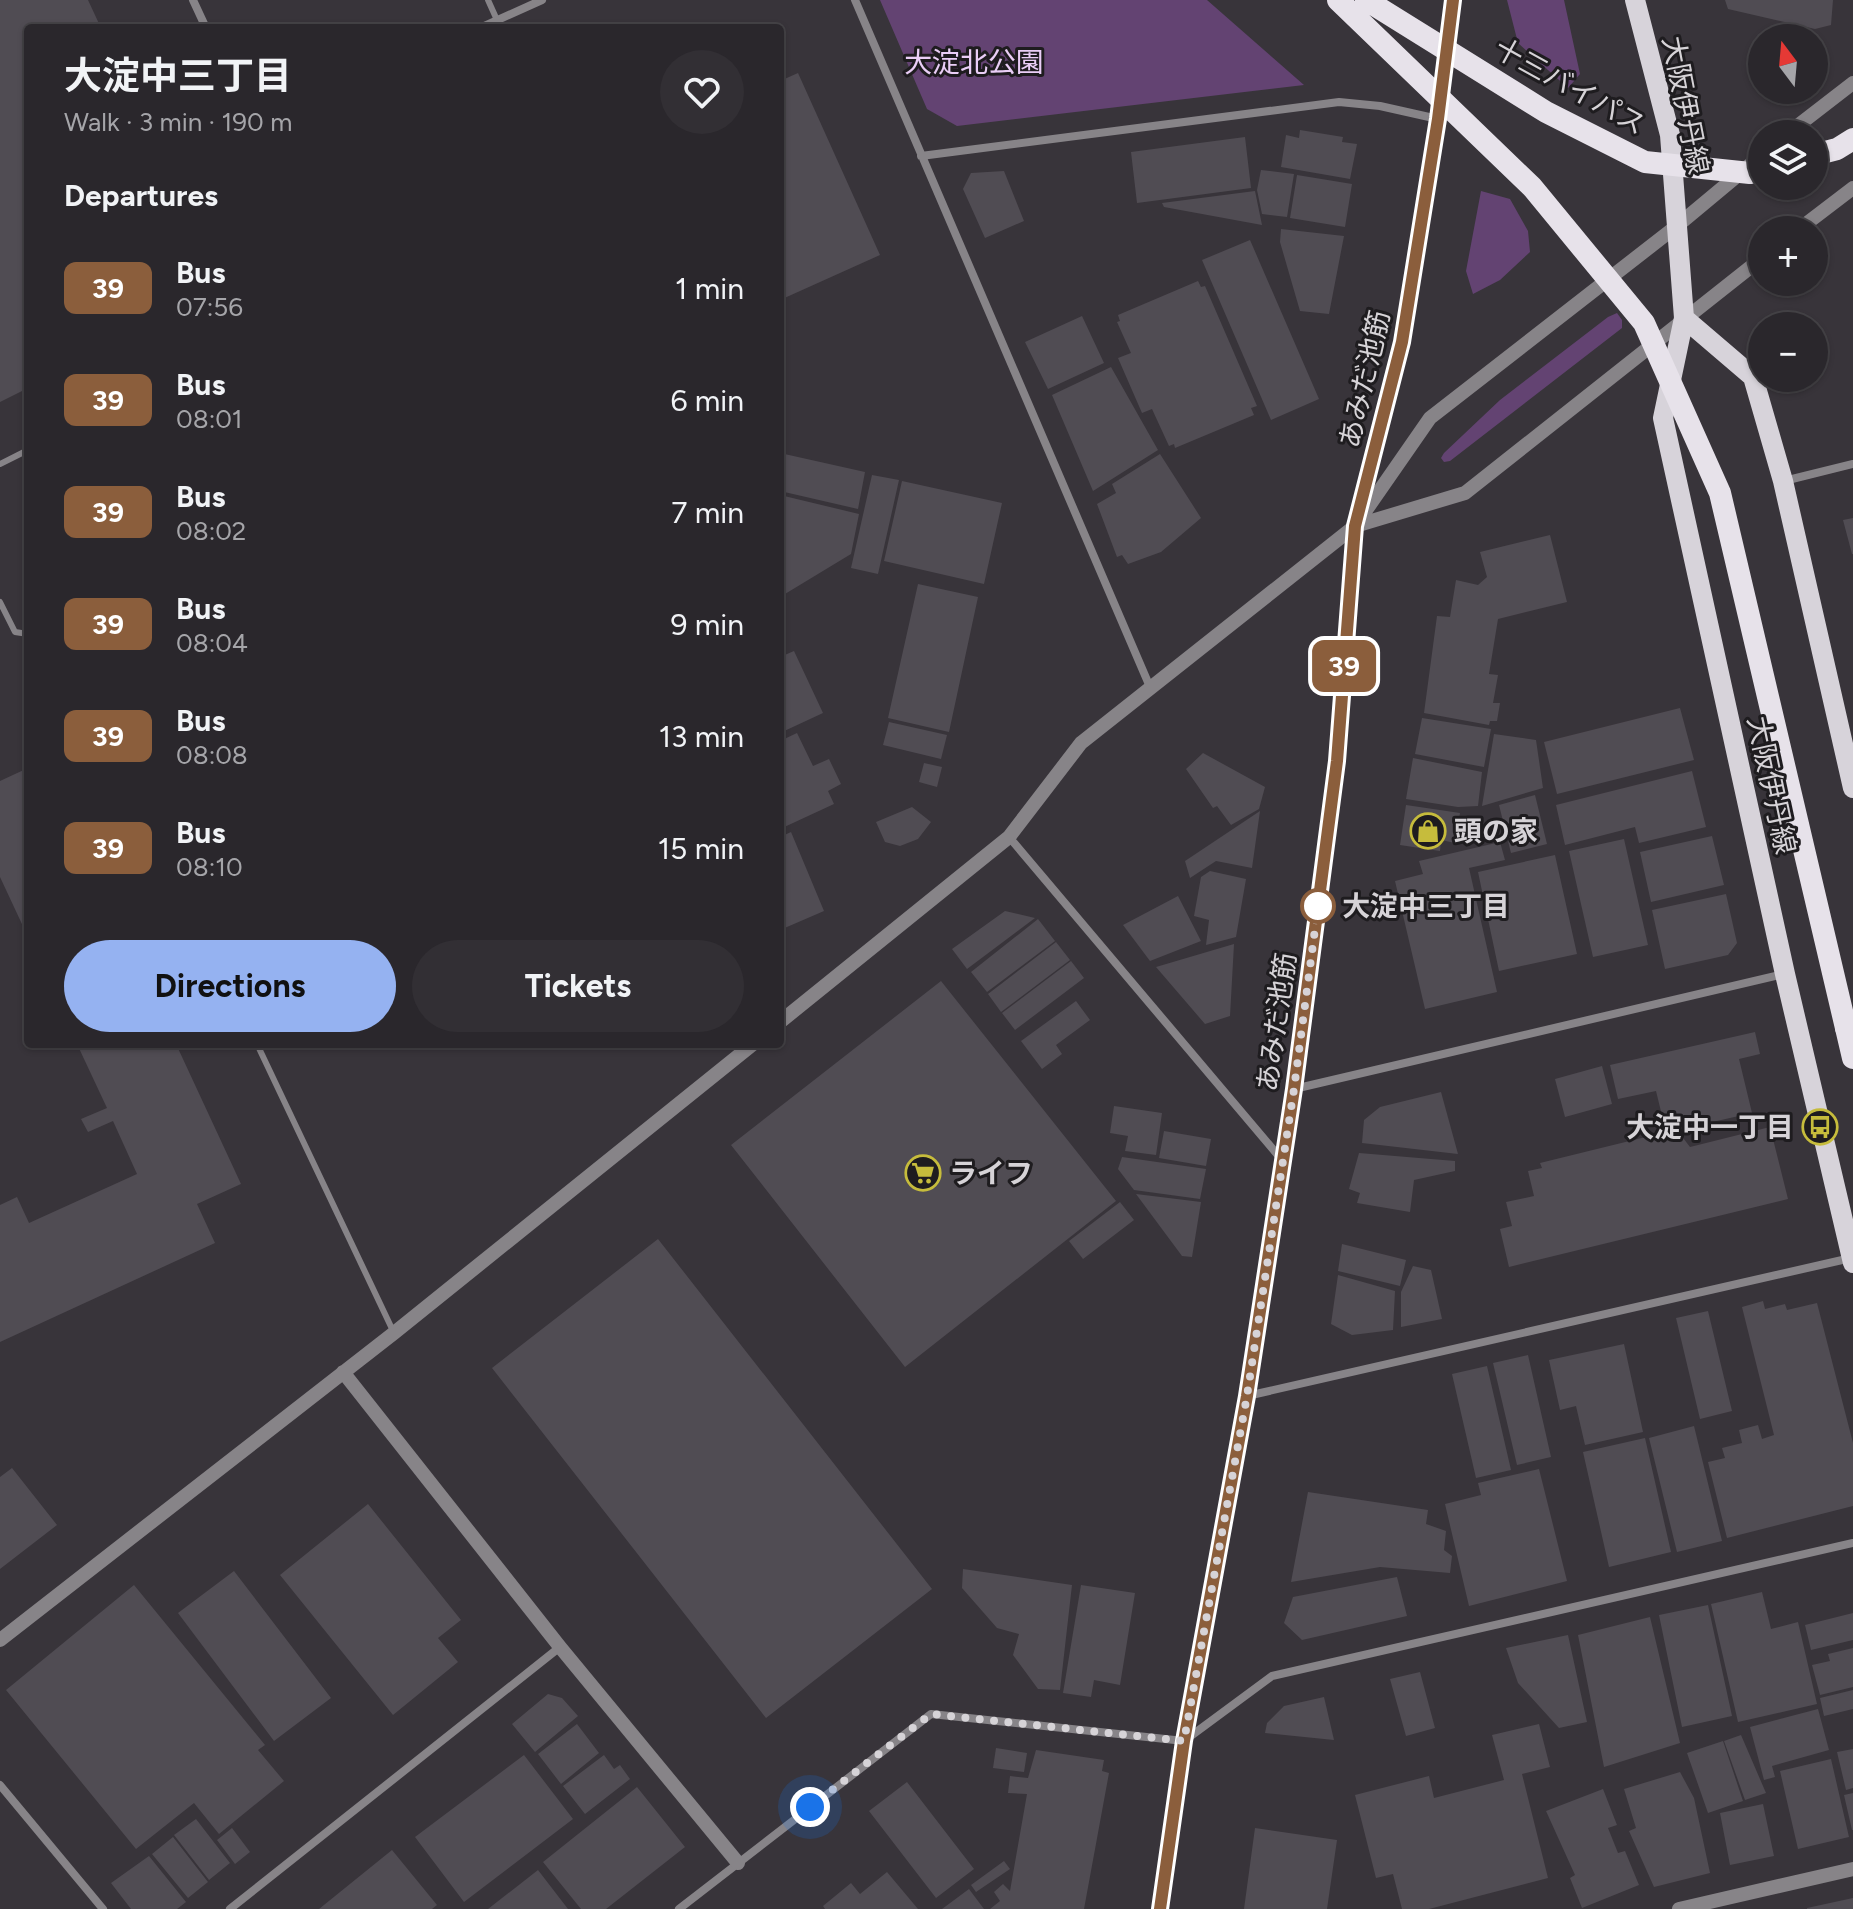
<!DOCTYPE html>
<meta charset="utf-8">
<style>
:root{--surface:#2a272c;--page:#322f34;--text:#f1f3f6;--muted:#a5a5a9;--line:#464448;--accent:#95b2f1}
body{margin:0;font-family:Figtree,"Noto Sans JP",sans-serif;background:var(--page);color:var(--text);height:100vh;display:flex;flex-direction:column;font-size:30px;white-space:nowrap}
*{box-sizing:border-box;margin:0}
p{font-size:26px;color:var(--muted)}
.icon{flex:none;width:44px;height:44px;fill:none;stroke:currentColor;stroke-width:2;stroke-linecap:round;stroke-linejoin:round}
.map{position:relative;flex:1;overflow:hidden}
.panel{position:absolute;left:24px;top:24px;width:760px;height:1024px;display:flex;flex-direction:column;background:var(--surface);border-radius:8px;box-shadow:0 2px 6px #0004,0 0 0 2px var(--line)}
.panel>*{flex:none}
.badge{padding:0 16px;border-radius:12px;font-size:28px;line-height:52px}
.needle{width:52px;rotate:344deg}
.tools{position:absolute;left:1748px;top:24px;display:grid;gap:16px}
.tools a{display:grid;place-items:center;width:80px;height:80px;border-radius:50%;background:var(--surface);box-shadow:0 2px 6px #0004,0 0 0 2px var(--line);font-size:40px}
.you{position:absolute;width:40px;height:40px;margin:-20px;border:6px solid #fff;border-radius:50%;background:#1a73e8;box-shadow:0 0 0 12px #1a73e833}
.map>.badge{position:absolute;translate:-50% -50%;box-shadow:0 0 0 4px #fff}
h2{padding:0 40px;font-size:30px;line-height:72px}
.round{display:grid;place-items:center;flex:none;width:84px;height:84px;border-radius:42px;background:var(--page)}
.overview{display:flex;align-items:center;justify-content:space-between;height:136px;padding:0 40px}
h1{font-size:38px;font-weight:700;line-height:60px}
.button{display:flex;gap:16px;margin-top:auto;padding:16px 40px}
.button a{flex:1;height:92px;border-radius:48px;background:var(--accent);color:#111;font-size:32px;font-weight:700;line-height:92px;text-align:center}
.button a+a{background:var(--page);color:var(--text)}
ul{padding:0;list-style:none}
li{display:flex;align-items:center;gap:24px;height:112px;padding:0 40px}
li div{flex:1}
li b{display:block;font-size:30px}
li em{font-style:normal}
li .badge{min-width:88px;font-weight:700;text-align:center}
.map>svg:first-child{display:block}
</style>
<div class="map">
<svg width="1853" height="1909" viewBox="0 0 1853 1909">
<rect width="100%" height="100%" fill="#38343a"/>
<path fill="#634372" d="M880,0H1207L1304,85L957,126L927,109Z
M1507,0H1564L1580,74L1568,88L1518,43Z
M1481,191L1510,199L1528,231L1530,252L1500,280L1473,294L1466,271Z
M1617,313L1622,320V328L1450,461L1444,462L1441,458L1444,453L1500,400L1608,317Z"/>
<path fill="#504c53" d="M0,0H88L101,28H28V388L0,402Z
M1725,0H1833L1831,25L1815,29L1728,9Z
M798,73L880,255L780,300V81Z
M1300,130L1343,137L1342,142L1357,144L1350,179L1281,167L1286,135L1299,138Z
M1245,137L1251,188L1137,203L1131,152Z
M1261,170L1294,174L1287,217L1262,214L1257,190Z
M1004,171L1024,221L985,238L963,189L971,173Z
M1297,175L1352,184L1345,227L1290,218Z
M1255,191L1262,225L1164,207L1162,203Z
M1281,229L1344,236L1329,314L1300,311L1280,242Z
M1250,240L1319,399L1271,420L1202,260Z
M1198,281L1201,287L1205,286L1257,406L1251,408L1254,415L1175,448L1174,444L1169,446L1152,409L1142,413L1118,358L1131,353L1117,322L1120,321L1118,315Z
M1082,316L1104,363L1048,389L1025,342Z
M1111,367L1158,450L1093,491L1052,395Z
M780,453L865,472L858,509L780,491Z
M1160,454L1201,518L1161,552L1128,564L1122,555L1117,557L1097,504L1116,493L1112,484Z
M872,475L899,480L878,574L851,568Z
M902,481L1002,503L984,584L884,561Z
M780,495L859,514L851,554L780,597Z
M1853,518V554H1852L1843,520Z
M1550,535L1567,602L1498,619L1489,674L1498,675L1493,703H1500L1497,721H1490L1489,725L1424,713L1437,616L1450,617L1456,580L1478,585L1487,577L1480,552Z
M918,584L978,597L949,732L888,718Z
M794,651L823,713L780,733V657Z
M1680,708L1694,760L1557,794L1544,742Z
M1422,718L1491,729L1484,767L1415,754Z
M889,722L947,735L941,759L883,745Z
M797,733L813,766L829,759L841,784L828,791L834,804L780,829V741Z
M1494,734L1536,740L1543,788L1482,806Z
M1203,753L1265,787L1259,809L1231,825L1217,806L1213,808L1186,769Z
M1413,758L1482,772L1478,806L1458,807L1406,799Z
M924,763L942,767L937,787L919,782Z
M28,768V937L0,877V781Z
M1692,771L1706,827L1639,843L1635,827L1565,845L1556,805Z
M1535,795L1547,844L1511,853L1499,805Z
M1406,805L1460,813L1455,843L1441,840L1440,851L1400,845Z
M912,807L931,822L918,839L900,846L885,842L876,822Z
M1260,811L1252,868L1216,861L1190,878L1185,861Z
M791,832L824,911L780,930V837Z
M1712,836L1724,885L1651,902L1640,852Z
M1624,839L1648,945L1593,957L1569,851Z
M1500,842L1505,860L1469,868L1497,992L1425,1009L1395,881L1423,874L1419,861Z
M1555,855L1577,954L1499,971L1478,872Z
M1210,871L1246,879L1236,937L1206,945L1209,920L1194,916L1201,877Z
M1726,894L1737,943L1728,955L1665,969L1652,910Z
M1178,896L1201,941L1150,961L1123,925Z
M1005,911L1035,918L967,969L952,949Z
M1038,919L1055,941L987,992L971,972Z
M1056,942L1070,960L1001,1012L988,994Z
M1234,944L1230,1016L1205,1024L1156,967Z
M1071,961L1084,978L1015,1030L1002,1013Z
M941,981L1116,1201L905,1367L731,1145Z
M1076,1001L1090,1020L1056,1045L1062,1054L1042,1069L1021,1041Z
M1755,1032L1760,1054L1739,1059L1752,1113L1677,1130L1690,1147L1770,1127L1788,1199L1509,1267L1500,1229L1512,1226L1506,1202L1534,1196L1528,1171L1542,1168L1540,1163L1666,1132L1656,1091L1618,1099L1610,1065Z
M77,1044H176L241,1184L197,1204L215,1243L0,1342V1205L17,1197L29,1223L137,1174L113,1121L88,1132L81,1119L107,1108Z
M1602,1066L1612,1104L1565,1117L1555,1079Z
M1441,1092L1458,1154L1362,1143L1364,1120L1380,1107Z
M1114,1106L1162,1113L1156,1155L1125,1151L1128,1136L1110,1133Z
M1164,1131L1211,1139L1206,1166L1159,1158Z
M1359,1153L1455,1161V1171L1414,1180L1410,1212L1357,1203L1360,1193L1349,1189Z
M1122,1157L1206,1169L1200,1199L1134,1190L1118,1169Z
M1136,1194L1201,1202L1192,1257L1182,1256Z
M1120,1202L1134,1220L1083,1259L1069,1241Z
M658,1239L932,1589L766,1718L492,1368Z
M1342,1244L1406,1260L1400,1286L1338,1271Z
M1413,1266L1431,1270L1442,1319L1401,1327V1292Z
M1338,1275L1395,1291L1393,1330L1352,1335L1331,1324Z
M1763,1301L1765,1309L1785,1304L1787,1310L1817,1303L1853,1443V1506L1727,1538L1708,1462L1725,1458L1722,1448L1742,1443L1739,1430L1758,1425L1762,1439L1774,1435L1742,1307Z
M1708,1311L1732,1411L1700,1419L1676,1318Z
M1624,1344L1643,1432L1585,1445L1576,1406L1560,1410L1549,1360Z
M1528,1355L1551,1457L1517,1465L1493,1363Z
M1487,1366L1511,1470L1476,1478L1452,1374Z
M1694,1426L1722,1541L1677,1552L1649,1438Z
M1645,1438L1671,1552L1609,1567L1583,1452Z
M12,1468L57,1525L0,1569V1477Z
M1539,1469L1567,1581L1469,1606L1445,1504L1481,1495L1478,1483Z
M1308,1492L1428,1510L1426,1524L1446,1531L1444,1550L1452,1556L1450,1573L1380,1567L1291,1582Z
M368,1504L461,1620L438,1638L458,1662L393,1715L280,1575Z
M963,1569L1072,1585L1060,1690L1038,1689L1013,1655L1019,1634L997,1628L962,1588Z
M234,1571L331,1698L274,1741L178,1613Z
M1397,1577L1407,1616L1302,1640L1284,1623L1293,1597Z
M134,1585L265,1745L258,1750L284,1781L219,1834L194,1803L136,1849L6,1690Z
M1081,1585L1135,1593L1120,1685L1094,1680L1091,1697L1063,1693Z
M1762,1592L1771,1629L1798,1622L1817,1704L1738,1722L1711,1604Z
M1708,1605L1732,1716L1682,1727L1659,1615Z
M1853,1613V1640L1811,1650L1805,1625Z
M1650,1617L1680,1743L1604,1767L1578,1635Z
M1568,1635L1587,1722L1559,1728L1518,1683L1506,1648Z
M1853,1648V1687L1820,1695L1812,1665L1830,1661L1828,1654Z
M1420,1672L1435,1728L1406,1736L1390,1679Z
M1853,1690V1709L1824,1716L1820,1698Z
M548,1694L562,1698L578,1716L535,1752L512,1724Z
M1324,1697L1334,1740L1265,1733L1267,1723L1284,1706Z
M1818,1709L1829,1750L1772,1766L1775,1777L1764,1780L1750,1727Z
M577,1724L599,1753L561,1784L538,1754Z
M1539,1724L1550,1767L1522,1774L1548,1878L1429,1909H1402L1393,1874L1376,1878L1355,1795L1429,1776L1434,1798L1504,1780L1492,1735Z
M1741,1735L1766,1793L1745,1800L1724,1741Z
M1723,1741L1743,1801L1708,1813L1687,1753Z
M996,1748L1027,1753L1024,1772L993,1768Z
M1853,1749V1788L1846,1790L1837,1752Z
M1036,1750L1104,1760L1102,1771L1109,1773L1084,1909H990L1000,1901L994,1892L1003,1884L1010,1891L1027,1794L1008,1793L1010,1776L1028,1778Z
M524,1755L573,1819L464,1902L415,1837Z
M604,1755L614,1769L620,1765L630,1779L585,1814L563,1786Z
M1831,1759L1849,1837L1798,1849L1780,1771Z
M1680,1772L1694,1798L1710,1873L1654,1887L1629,1831L1636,1828L1624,1789Z
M907,1782L974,1869L936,1898L869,1811Z
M637,1787L685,1847L606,1909H581L543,1862Z
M1603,1789L1617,1825L1608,1828L1618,1853L1625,1851L1639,1885L1582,1908L1570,1878L1575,1875L1546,1811Z
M1853,1793V1830H1852L1844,1795Z
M1763,1804L1774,1856L1730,1865L1720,1813Z
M196,1819L230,1863L209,1880L174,1835Z
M232,1828L250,1852L235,1864L217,1840Z
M1255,1828L1337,1840L1327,1909H1244Z
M173,1837L208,1882L188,1898L152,1854Z
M392,1850L437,1905L432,1909H319Z
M149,1856L186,1902L177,1909H131L111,1883Z
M1004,1861L1010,1869L976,1892L971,1885Z
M538,1870L568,1909H488Z
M887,1872L918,1909H825L823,1906L851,1883L860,1894Z
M969,1889L984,1909H942Z
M1853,1898V1909H1807V1908Z"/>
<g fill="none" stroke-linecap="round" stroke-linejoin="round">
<path stroke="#878488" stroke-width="6" d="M488,0L497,20
M0,464L28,450
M0,602L15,632L28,634
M257,1044L394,1333"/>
<path stroke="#878488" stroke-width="8" d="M193,0L206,28
M855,0L1150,687
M480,28L542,0
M921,156L1339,102L1380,106L1438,119
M1784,481L1853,464
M1009,837L1282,1160
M1294,1089L1784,974
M1247,1396L1851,1258
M0,1785L103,1909
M230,1909L560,1647
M679,1909L931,1714L1184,1741L1272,1676L1853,1543"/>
<path stroke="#878488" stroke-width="14" d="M1787,134L1853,83
M1798,230L1853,188
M1355,526L1465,493L1762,258
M780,1022L1009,837L1081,743L1355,526L1430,418L1678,225L1762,155
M343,1372L560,1647L738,1863
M0,1640L394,1333L753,1044
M1160,1909L1184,1741L1247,1396L1294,1089L1337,761L1355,526L1402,342L1438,119L1453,0
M1679,1909L1853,1869"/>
<path stroke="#d7d3da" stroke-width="20" d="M1635,0L1670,135L1684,318L1663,418L1785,974L1853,1263
M1684,318L1753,377L1783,481L1853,788"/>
<path stroke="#e7e2ea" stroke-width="22" d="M1814,155L1837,149L1853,139
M1846,1028L1853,1058"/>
<path stroke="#e7e2ea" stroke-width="22" d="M1338,0L1532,187L1644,323L1720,493L1846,1028
M1366,0L1546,112L1645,162L1750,173L1762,169"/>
</g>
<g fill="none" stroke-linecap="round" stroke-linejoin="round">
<defs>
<path id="line" d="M1160,1909L1184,1741L1247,1396L1294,1089L1337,761L1355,526L1402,342L1438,119L1453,0"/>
</defs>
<use href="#line" stroke="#fff" stroke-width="18"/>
<use href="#line" stroke="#8b5e3c" stroke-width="12"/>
<path stroke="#d6d3d7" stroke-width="8" stroke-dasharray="0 14.4" d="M810,1807L931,1714L1184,1741L1247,1396L1294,1089L1318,906"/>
</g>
<defs>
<symbol id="shop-ring" viewBox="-11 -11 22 22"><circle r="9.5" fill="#1e1c1f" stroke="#c6bc3c" stroke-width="1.5"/><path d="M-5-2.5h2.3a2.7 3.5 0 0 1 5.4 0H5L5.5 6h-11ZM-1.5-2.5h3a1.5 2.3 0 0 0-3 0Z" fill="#c6bc3c"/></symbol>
<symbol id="bus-ring" viewBox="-11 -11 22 22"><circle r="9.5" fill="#1e1c1f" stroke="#c6bc3c" stroke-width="1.5"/><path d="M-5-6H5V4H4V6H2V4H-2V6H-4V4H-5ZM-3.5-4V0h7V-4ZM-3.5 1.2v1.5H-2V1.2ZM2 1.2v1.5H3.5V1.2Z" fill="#c6bc3c"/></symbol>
<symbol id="supermarket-ring" viewBox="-11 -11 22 22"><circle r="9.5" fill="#1e1c1f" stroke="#c6bc3c" stroke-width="1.5"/><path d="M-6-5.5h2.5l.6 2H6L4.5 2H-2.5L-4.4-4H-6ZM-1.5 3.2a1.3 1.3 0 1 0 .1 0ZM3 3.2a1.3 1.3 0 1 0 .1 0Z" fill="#c6bc3c"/></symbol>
</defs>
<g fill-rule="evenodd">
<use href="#shop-ring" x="1408" y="811" width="40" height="40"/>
<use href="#bus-ring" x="1800" y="1107" width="40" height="40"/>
<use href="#supermarket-ring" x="903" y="1153" width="40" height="40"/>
</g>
<circle fill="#fff" stroke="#8b5e3c" stroke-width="4" cx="1318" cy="906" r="16"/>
<g text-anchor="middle" stroke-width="6" stroke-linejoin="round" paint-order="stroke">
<g font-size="28" fill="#eacef7" stroke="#1e1c1f">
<text x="974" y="72">大淀北公園</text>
</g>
<g font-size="28" fill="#d6d3d7" stroke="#1e1c1f">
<text transform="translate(1570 86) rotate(29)" y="10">十三バイパス</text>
<text transform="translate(1686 105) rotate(79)" y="10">大阪伊丹線</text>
<text transform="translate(1364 379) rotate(-77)" y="10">あみだ池筋</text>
<text transform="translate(1772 785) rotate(78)" y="10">大阪伊丹線</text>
<text transform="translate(1276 1022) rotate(-82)" y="10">あみだ池筋</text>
</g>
<g font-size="28" font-weight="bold" fill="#d6d3d7" stroke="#1e1c1f" text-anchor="start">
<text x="1454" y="841">頭の家</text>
<text x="1794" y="1137" text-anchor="end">大淀中一丁目</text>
<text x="949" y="1183">ライフ</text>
</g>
<g font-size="28" font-weight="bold" fill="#d6d3d7" stroke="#1e1c1f" text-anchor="start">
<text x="1342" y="916">大淀中三丁目</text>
</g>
</g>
</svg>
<div class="tools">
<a><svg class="needle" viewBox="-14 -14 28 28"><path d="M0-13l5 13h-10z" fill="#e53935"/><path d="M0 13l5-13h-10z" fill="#a5a5a9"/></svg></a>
<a><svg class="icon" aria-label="layers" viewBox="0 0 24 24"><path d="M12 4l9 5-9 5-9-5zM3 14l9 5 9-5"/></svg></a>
<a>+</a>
<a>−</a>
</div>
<div class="you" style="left:810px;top:1807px"></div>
<b class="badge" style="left:1344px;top:666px;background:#8b5e3c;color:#fff">39</b>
<section class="panel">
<div class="overview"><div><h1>大淀中三丁目</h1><p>Walk · 3 min · 190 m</p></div><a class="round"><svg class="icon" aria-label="heart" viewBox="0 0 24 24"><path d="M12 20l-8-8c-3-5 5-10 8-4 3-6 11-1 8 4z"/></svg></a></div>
<h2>Departures</h2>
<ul>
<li><span class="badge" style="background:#8b5e3c;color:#fff">39</span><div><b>Bus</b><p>07:56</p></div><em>1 min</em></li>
<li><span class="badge" style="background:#8b5e3c;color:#fff">39</span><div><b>Bus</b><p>08:01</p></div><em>6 min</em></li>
<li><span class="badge" style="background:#8b5e3c;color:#fff">39</span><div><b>Bus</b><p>08:02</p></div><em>7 min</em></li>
<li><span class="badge" style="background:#8b5e3c;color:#fff">39</span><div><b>Bus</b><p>08:04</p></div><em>9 min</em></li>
<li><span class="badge" style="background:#8b5e3c;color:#fff">39</span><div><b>Bus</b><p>08:08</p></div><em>13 min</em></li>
<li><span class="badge" style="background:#8b5e3c;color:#fff">39</span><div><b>Bus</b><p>08:10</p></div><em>15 min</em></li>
</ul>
<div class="button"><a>Directions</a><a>Tickets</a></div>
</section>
</div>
